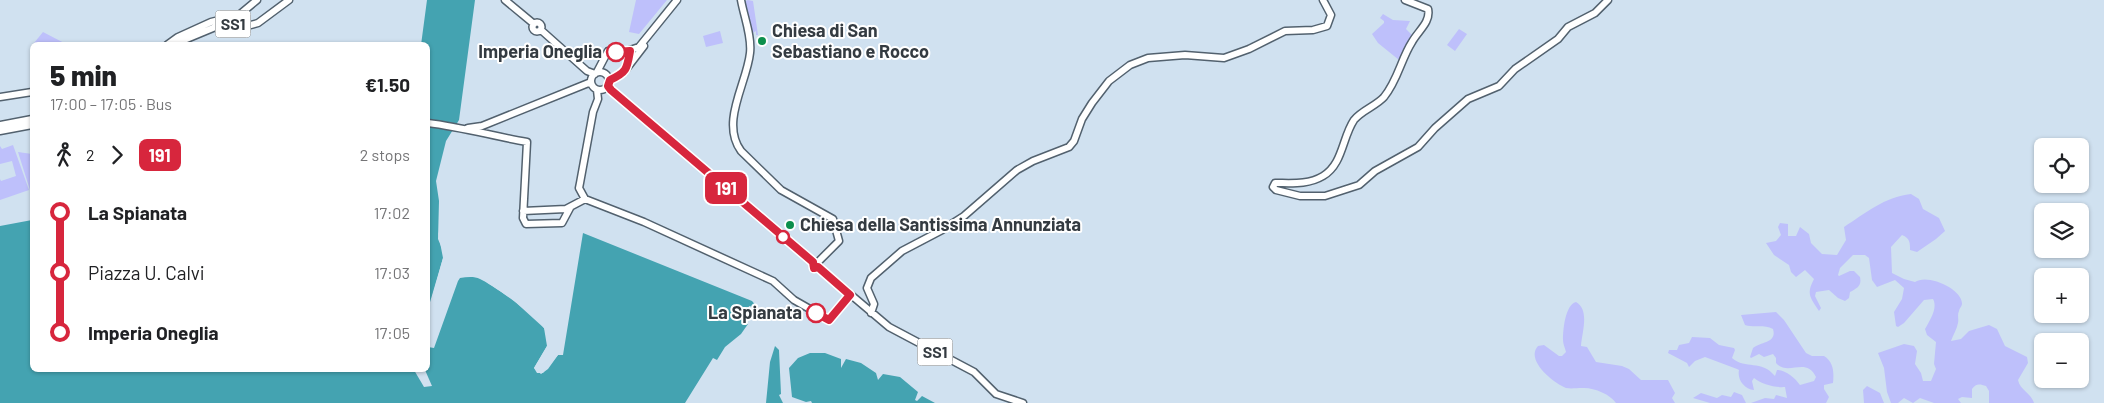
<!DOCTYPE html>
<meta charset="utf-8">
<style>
:root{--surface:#fff;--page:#f6f6f6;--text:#202124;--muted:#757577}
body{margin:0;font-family:Barlow,sans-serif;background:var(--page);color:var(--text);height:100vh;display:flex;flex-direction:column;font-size:19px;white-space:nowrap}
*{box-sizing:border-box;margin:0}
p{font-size:16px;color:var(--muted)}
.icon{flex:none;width:28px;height:28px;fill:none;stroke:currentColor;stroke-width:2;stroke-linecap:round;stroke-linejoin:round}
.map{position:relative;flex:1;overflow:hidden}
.sheet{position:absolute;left:30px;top:42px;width:400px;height:330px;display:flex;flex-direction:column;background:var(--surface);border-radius:8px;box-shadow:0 1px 4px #0004}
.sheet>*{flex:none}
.badge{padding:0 10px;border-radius:8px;font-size:18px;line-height:32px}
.fabs{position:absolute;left:2034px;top:138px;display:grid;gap:10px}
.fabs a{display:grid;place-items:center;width:55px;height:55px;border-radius:8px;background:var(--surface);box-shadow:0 1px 4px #0004;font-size:25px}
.map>.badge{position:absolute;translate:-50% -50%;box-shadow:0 0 0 2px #fff}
.legs{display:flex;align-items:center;gap:8px;height:55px;padding:0 20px;font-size:16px}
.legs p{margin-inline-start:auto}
.summary{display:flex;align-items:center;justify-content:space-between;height:85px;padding:0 20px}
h1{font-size:28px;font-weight:800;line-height:38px}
ul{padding:0 20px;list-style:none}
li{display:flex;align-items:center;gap:18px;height:60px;font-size:19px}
li i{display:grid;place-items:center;width:8px;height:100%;margin:0 6px;background:currentColor}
li i::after{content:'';width:12px;height:12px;margin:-6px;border:4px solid;border-radius:50%;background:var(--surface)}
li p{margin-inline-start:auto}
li:first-child i{background:linear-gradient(#0000 50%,currentColor 0)}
li:last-child i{background:linear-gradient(currentColor 50%,#0000 0)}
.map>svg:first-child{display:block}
</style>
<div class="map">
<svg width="2104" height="403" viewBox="0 0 2104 403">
<rect width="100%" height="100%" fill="#d0e1f0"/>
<path fill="#bec0fb" d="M636,0H667L639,34L629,32Z
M748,0L753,1L758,35H756V31L751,34L743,2Z
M1383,14L1393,20L1410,21L1406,29L1413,36L1404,55L1399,60L1378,43L1372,34L1384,23V21L1380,18Z
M1459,29L1467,34L1455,51L1447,45Z
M720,31L723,43L706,47L703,36Z
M43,32L68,45H35L34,43Z
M13,145L29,190L0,200V179L1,181L16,176L12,161L0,164V146L2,149Z
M18,152L32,154V202L30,190Z
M1911,194L1919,199L1923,209L1939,218L1945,231L1936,239L1917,252L1910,250C1910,243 1910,238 1902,235L1891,247L1892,273L1904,279L1915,282C1927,273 1963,289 1962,304C1962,306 1959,309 1959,311C1957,315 1959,319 1958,323C1957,329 1953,335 1951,341L1961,339L1969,331L1989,325L1997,329L2005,346L2027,357L2028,363L2018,380C2020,390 2031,393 2034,403H1989V391L1986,386C1980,384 1976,383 1972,389V398L1962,397L1958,399L1961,403H1934L1920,398L1913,403L1904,398L1898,403H1891L1887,392L1884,368L1878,353L1904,344L1914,346L1917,351L1915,364L1921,373L1923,381H1931L1936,369L1934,364L1936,342L1927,335L1925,329C1930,320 1938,308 1933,299L1924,300L1904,323L1898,327L1896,326L1894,312L1902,299L1904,288L1895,280L1877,287L1872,280L1869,258L1865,255H1853L1840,268L1838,275L1839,276L1850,271H1854L1860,277C1862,286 1857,288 1850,292L1849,298L1845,301L1838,298L1829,290L1816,292L1815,296L1821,308L1819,311C1810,297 1806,294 1814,279L1805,270L1796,277L1791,272L1789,265L1774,255L1766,243L1776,241L1781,235L1778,227L1780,223L1788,224V236H1796L1800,227L1809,234L1811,243L1822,254L1837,255L1846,240L1844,227C1866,213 1884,197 1911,194Z
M1576,302C1590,310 1582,332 1581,346L1587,347L1596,362L1622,366L1629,369L1641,380H1668L1675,393L1672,398L1675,403H1616C1610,394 1593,387 1582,388C1576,388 1572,389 1566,388C1553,383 1525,360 1538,346L1544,345L1559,356H1562L1566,352C1565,348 1563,344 1563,340C1563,330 1565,305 1576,302Z
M1776,312L1784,320L1806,353L1812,356H1824C1834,362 1834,373 1833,383L1824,385V389L1829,397L1826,403H1751L1765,398L1774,399L1776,395L1787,398L1785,387C1775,388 1761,384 1754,378L1752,381L1754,390C1744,389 1737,379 1739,370L1737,369L1705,357L1695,361L1689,367L1687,363L1668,353L1669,350H1677L1679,345L1689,343L1692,337L1710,338L1719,345L1734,348L1735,350L1732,358C1746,370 1761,359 1775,376L1777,370C1786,370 1795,378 1800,385L1814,381L1816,377C1806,356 1788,377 1776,363V358L1773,354L1764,357L1759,354L1751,358L1750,357L1753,348C1762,341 1777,343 1773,329C1764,324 1754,328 1745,325L1741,315Z
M1867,386L1880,393L1884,403H1864L1863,390Z
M1734,392L1742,395L1746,403H1710L1693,398L1701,393L1717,398L1722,395L1731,397Z"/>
<path fill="#44a3b1" d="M427,0H475L459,120L446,141L436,181L439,201L438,239L443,251V258L428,309V45H421Z
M32,220V370H414L424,387L432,386L425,370H428V347L434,348L458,281L460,278C467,277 474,276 480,279C493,285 540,318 545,330C547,335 547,341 547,346L534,368L541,374L548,369L558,355H563L583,233L752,301L758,308L749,306L748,310L743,308L741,312L747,315L742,321L748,324L741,334L725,347L717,360L713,358L685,403H0V226Z
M775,346L779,350L781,394L779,395L783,403H766L770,362Z
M810,353H825L841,359V368L846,359L861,363L876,373L878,380L883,374L900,377L918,392L915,400L917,401L922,396L935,403H812L811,401L806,402L792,397L789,368L798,358Z"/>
<path fill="#d0e1f0" d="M438,232L443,241L446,258L434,299L428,312L443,258Z
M479,277L491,282L513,297L546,326L550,346L542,362L536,366L537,370L542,371L556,355H558L543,373H537L534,368L547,346L544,328L512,299Z"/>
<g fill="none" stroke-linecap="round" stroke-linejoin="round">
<defs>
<path id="major" d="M505,0L534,24
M741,0C744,17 752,36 750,53C747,83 720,122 741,151L781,190L833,219L839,241L818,262
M1405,0L1428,9C1431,22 1418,31 1412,42C1401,59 1398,80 1384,97C1376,106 1362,110 1354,120C1342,138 1343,164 1323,176C1308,185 1291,183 1275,183L1273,187L1276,190L1300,196H1325L1359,185L1375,171L1418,147L1435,128L1468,99L1499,86L1515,69L1558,39L1568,27L1595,13L1608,0
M532.5 27a4.5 4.5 0 1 1 9 0a4.5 4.5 0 1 1-9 0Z
M541,30L587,71L595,74
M167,45L178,37L211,22L239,15L257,0
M172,45L225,23L247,26L258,23L289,0
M591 81a9 9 0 1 1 18 0a9 9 0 1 1-18 0Z
M597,72L608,51L624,52L639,47L677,0
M610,80L624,72L644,46
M608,86L611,90L813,262
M597,90L598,99L593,112L580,183L579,188L585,199L644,222L773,281L794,300L829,320L850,295
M0,97L32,92
M428,123C461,127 493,136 527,142L523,218L526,224L562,223L570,208
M0,125L32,119
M468,128L482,126L591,82
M0,131L32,125
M523,211L566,209L585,199
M818,267L889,327L974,372L996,394L1023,403
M871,313L874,304L867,288L871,278L902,251L942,230L964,216L1017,170L1033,161L1069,147L1074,141L1082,119L1092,103L1109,81L1130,65L1148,58L1185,55L1224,58L1249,49L1285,31L1313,30L1327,26L1331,15L1323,0"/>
</defs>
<use href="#major" stroke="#52616e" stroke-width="9"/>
<use href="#major" stroke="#fff" stroke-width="6"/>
</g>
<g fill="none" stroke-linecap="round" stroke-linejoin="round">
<defs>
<path id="line-1" d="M616,52L630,51C627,69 627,72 610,80L608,86L611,90L813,262L814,268L818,267L850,295L829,320L816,313"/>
</defs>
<use href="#line-1" stroke="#fff" stroke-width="11"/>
<use href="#line-1" stroke="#d7263d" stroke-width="8"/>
</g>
<g fill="#0c8f4c" stroke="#fff" stroke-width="2">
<circle cx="762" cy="41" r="5"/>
<circle cx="790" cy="225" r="5"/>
</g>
<g fill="#fff" stroke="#d7263d" stroke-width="2.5">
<circle cx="616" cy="52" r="9"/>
<circle cx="783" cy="237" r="6"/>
<circle cx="816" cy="313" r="9"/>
</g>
<g text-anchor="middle" stroke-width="4" stroke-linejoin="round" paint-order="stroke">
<g fill="#fff" stroke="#71767a" stroke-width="1">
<rect x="215.5" y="10.5" width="35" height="27" rx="4"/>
<rect x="917.5" y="338.5" width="35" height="27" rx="4"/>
</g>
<g font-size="16" font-weight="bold" fill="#343b41">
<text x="233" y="30">SS1</text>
<text x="935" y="358">SS1</text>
</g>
<g font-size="18" font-weight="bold" fill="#343b41" stroke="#fff" text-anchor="start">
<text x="772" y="37">Chiesa di San<tspan x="772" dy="21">Sebastiano e Rocco</tspan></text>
<text x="800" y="231">Chiesa della Santissima Annunziata</text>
</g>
<g font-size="18" font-weight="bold" fill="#343b41" stroke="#fff" text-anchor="end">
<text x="602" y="58">Imperia Oneglia</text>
<text x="802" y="319">La Spianata</text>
</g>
</g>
</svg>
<div class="fabs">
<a><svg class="icon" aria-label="locate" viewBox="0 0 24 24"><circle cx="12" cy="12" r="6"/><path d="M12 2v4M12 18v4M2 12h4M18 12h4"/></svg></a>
<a><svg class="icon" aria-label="layers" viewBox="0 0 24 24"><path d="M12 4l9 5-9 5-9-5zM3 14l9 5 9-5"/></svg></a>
<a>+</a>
<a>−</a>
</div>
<b class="badge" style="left:726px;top:188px;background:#d7263d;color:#fff">191</b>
<section class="sheet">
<div class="summary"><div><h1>5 min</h1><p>17:00 – 17:05 · Bus</p></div><b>€1.50</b></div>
<div class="legs"><svg class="icon" aria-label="walk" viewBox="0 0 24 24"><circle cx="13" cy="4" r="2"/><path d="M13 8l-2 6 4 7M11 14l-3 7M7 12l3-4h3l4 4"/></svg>2<svg class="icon" aria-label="forward" viewBox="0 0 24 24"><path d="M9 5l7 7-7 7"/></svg><b class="badge" style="background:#d7263d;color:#fff">191</b><p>2 stops</p></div>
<ul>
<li><i style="color:#d7263d"></i><b>La Spianata</b><p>17:02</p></li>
<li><i style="color:#d7263d"></i><span>Piazza U. Calvi</span><p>17:03</p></li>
<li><i style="color:#d7263d"></i><b>Imperia Oneglia</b><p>17:05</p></li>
</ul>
</section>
</div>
